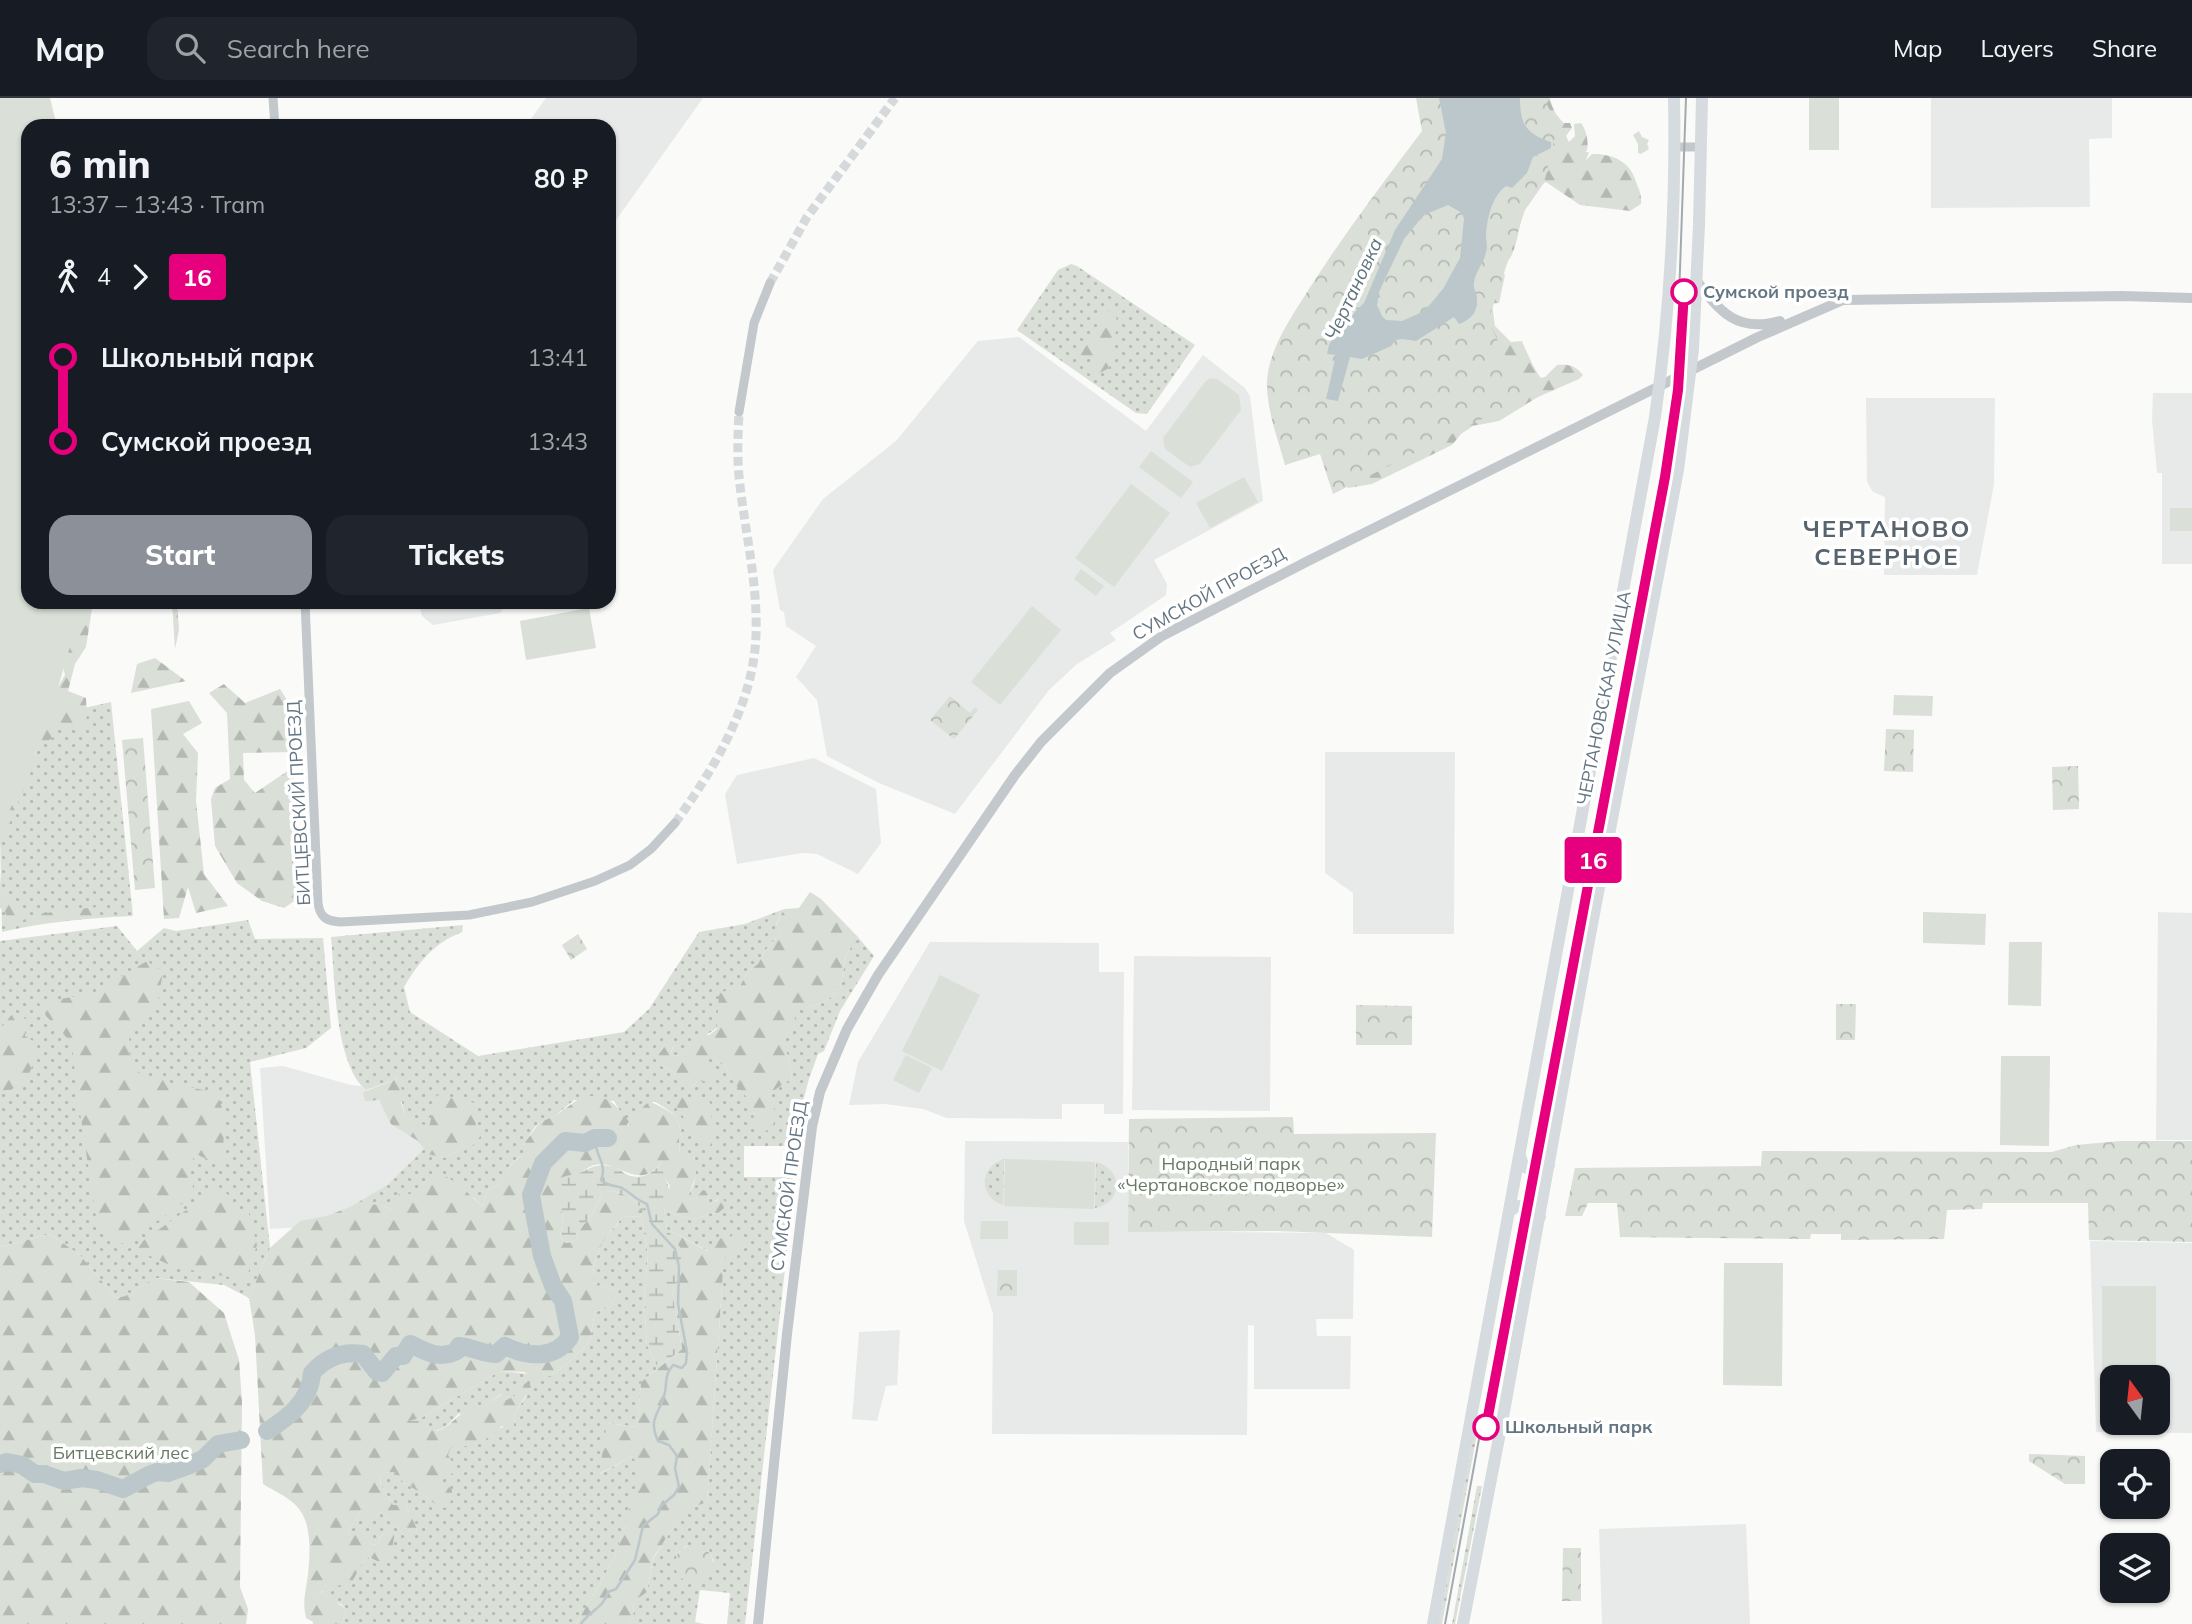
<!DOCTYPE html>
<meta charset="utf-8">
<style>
:root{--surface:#171b24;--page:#20242c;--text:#f1f3f6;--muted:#9ea1a6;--line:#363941;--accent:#8c9099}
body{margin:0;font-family:Mulish,sans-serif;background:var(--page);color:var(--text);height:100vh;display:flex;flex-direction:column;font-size:26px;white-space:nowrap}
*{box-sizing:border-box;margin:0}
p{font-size:23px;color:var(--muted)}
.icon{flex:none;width:38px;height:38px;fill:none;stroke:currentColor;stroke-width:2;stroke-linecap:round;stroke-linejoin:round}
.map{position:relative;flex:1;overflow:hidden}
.side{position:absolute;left:21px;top:21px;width:595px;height:490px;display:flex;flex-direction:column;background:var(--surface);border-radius:21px;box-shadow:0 2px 5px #0004}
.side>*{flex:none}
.badge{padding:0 14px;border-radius:5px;font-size:24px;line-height:46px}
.needle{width:46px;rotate:345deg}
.fabs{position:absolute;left:2100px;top:1267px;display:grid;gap:14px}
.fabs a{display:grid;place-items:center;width:70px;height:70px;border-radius:14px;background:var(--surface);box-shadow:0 2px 5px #0004;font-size:35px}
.map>.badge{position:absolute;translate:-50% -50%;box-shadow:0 0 0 4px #fff}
.legs{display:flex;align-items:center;gap:10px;height:77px;padding:0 28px;font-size:23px}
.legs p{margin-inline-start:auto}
.headline{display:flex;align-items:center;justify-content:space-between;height:119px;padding:0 28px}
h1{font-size:38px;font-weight:800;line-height:52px}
.button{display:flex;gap:14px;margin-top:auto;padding:14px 28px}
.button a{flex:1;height:80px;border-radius:21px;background:var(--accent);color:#fff;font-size:28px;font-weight:800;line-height:80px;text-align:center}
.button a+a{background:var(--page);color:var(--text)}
ul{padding:0 28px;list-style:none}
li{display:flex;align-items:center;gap:24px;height:84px;font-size:26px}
li i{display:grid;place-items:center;width:10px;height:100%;margin:0 9px;background:currentColor}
li i::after{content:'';width:18px;height:18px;margin:-9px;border:5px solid;border-radius:50%;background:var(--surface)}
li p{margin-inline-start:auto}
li:first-child i{background:linear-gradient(#0000 50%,currentColor 0)}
li:last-child i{background:linear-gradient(currentColor 50%,#0000 0)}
header{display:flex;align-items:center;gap:42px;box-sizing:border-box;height:98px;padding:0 35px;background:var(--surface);border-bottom:2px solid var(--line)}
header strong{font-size:33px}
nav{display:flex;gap:38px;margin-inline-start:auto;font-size:24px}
.search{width:490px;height:63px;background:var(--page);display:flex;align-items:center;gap:18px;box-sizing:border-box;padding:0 24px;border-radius:21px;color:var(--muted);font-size:26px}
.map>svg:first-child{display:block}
</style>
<header>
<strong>Map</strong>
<div class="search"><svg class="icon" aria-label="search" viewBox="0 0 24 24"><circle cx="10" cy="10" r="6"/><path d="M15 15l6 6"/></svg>Search here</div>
<nav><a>Map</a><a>Layers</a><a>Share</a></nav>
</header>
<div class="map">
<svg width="2192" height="1526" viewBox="0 0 2192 1526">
<defs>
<pattern id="grass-dots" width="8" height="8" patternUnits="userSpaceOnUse" patternTransform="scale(1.75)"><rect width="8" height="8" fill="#dadfd7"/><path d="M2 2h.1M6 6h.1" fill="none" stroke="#b4b9b4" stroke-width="1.8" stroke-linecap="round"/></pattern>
<pattern id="forest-firs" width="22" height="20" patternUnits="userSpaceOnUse" patternTransform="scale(1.75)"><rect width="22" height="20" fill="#dadfd7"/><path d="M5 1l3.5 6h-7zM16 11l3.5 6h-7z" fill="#b4b9b4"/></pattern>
<pattern id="wetland-marsh" width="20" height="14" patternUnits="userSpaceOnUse" patternTransform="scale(1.75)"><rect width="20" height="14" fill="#dadfd7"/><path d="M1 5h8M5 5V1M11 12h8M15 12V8" fill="none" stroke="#b4b9b4"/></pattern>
<pattern id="park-crowns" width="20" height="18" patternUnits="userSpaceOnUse" patternTransform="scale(1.75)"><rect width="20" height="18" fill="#dadfd7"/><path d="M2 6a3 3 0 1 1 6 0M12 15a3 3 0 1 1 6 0" fill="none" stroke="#b4b9b4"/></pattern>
</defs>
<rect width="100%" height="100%" fill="#fafaf8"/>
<path fill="#e8e9e9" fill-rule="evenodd" d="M546,0H703L609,132V28H526Z
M1931,0H2112V40L2089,41L2090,109L1931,110Z
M1019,239L1146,333L1203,257L1245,290L1250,298L1263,403L1154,462L1167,486L1166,497L1110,535L1116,542L1077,566L1049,592L955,716L879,685L827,658L817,602L796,579L816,548L786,528L784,514L780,512L773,472L823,401L896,343L978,243Z
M2153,295H2192V466H2162V375H2157L2152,322Z
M1866,300H1995L1994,386L1977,477H1884L1885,399L1873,394L1867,384Z
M419,504H506L500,515L433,527L422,518Z
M1325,654H1455L1454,836H1353V795L1325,775Z
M814,660L876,691L881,745L858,776L817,756L802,755L737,766L725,696L737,677Z
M2158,814L2192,815V1042H2156Z
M930,844L1099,845V874H1124L1123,1016H1104V1006H1062V1021L947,1020L923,1011L885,1006L849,1007L858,964Z
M1134,858L1271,859L1270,1013L1132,1012Z
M283,968L351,987L361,988L430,1045L387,1087L322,1128L270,1131L260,970Z
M965,1043L1128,1044V1133L1326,1135L1354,1152L1353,1221H1316L1317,1238H1351L1350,1291H1254V1228L1248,1227L1247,1337L992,1336L993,1216L964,1123Z
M2090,1143L2192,1145V1335L2096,1334ZM2112,1279H2158V1325H2112Z
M900,1232L897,1287L886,1288L877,1323L852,1321L859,1234Z
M1746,1426L1750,1526H1602L1599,1431Z"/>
<path fill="url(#grass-dots)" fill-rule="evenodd" d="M1071,166L1077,168L1195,247L1147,316L1136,315L1017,232L1058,172Z
M111,604L133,818C88,820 45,824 2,834L0,734L45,634L49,618Z
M784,811L776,826L781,834L764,854L758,866L748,873L740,888L719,914L717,930L691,947L682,958L670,957L674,947L660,967L674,974L691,990L698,983L709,957L716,964L726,968C734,995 756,992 754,1028L765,999L792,980L788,957L776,940L791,909H808L825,904L840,891L846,857L858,839L874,858L840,913L824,953L818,956L809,981L791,1048H744V1079H793L786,1162L745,1526H727L730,1495L700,1492L695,1524L704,1526H628L633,1520L634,1503L647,1493L653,1461L685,1411L707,1404L723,1174L720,1160L728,1142L708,1153L667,1131L664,1111C677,1117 696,1126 709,1115L717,1116L718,1101L708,1108L709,1094L688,1103L687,1098C696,1088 697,1073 694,1059L680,1056L679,1041L681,1034L676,1017L654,1003L629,1028L614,1003L574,1002L555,1018L540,1024L535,1029L523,1047V1057C509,1064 508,1074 501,1085L487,1093L483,1109L474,1100L425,1084L393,1112L381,1107L352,1108L387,1087L425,1050L444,1060L460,1051L429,1030L405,1019L397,981L366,992C334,965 335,879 331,839L463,827L462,834C434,845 419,864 404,889L410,914L478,958L624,934L649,911L699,834L745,826ZM686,1448L709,1453L714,1464L678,1455Z
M248,822L255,841L323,840L331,930L306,950L250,964L270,1150L249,1200L224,1187L156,1180L125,1198L116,1200L80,1157L50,1136L0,1149V843L117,828L137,853L164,830L176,833Z
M1004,1061V1064L1003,1107C978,1098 979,1069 1004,1061Z
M1096,1064C1124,1071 1123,1105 1095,1110Z
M641,1118L648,1156L644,1201L647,1247L658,1270L641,1284L637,1329L608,1325L600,1376L632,1358L642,1372L615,1459L576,1526H342L346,1511L341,1506L316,1498C324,1491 335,1490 343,1484C354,1477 360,1466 369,1459L377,1463L395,1434H388L380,1439L378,1446L372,1447L368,1443L348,1437L349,1431L358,1420L364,1405L370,1406L373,1421L380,1414L405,1438L417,1432L406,1407H393L381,1387L379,1379L385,1375L394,1374C406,1391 423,1391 437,1409L436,1378H449L448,1357L452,1347L485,1342C492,1332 502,1328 514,1327L515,1315L527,1297L515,1298L506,1302L501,1296L478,1313L458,1316C437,1341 432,1332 403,1324L421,1320L500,1273L550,1278L567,1266L584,1250L590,1241L595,1214L609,1210L619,1192L613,1194L603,1187L594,1189C590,1175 598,1149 607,1138C612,1131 618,1127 622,1119Z
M1475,1330H1478L1442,1526H1439Z
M1477,1388H1482L1455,1526H1452Z"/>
<path fill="url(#forest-firs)" d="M1520,0H1550C1552,10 1556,18 1564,25H1570L1572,30L1566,38L1569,44L1575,38L1574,26L1581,25C1586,31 1590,46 1586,54H1589L1586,62L1592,56C1613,56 1630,63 1636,84C1639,92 1642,97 1641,106L1630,113L1580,107L1546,84C1513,95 1526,151 1503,168L1502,174L1505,177L1499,205L1492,206L1495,228L1511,244L1522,243C1524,249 1536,275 1541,280L1545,279L1557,267C1568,266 1575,267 1583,277L1579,281L1538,299L1499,323L1473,328L1461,336L1452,347L1372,386L1348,390L1346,385Z
M1639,33L1642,39L1649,42L1647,46L1649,51L1641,56L1638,55V46L1633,37Z
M1109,212H1114C1120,226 1116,237 1109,250L1115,259L1109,270L1094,278L1088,275L1092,260L1080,257L1077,251H1082V244L1089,240L1091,231L1100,227L1097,224L1099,214L1107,216Z
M77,504H93L86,549L75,566L68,593L86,600L87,619L81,630L58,627L56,638L34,650L35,664L0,748V712L48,606L65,577L62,565Z
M172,504H177L179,532L175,551Z
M155,560L186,583L131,595L137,566Z
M224,586L245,605L280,591L294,613L295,654L243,655L244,682L255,695L292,670L300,709L290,745L300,799L284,810L262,803L237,785L215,748L211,701L215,690L230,681L227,615L209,595Z
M189,603L202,625L183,636L198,655L196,703L204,776L228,808L196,815L188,789L179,820L164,821L151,611Z
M0,774L2,799C15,803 22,806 26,821L9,827L5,813L0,810Z
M810,794L821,801L858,839L846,857L840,891L825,904L808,909L792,910L796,924L789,935L777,940L788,957L792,980L765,999L777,1015L773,1029L762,1035L754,1028C756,993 735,998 726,968L716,964L709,958L707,964L713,975L711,984L698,983L691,990H685L674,974L660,967L659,956L666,947L674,946L670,957L682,958L699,935L709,937L717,931L719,895L740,888L748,873L758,866L764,854L781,834L776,827L784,811L799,810Z
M97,809L91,820L37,826V816Z
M147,863L163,874L157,908L129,938L132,972L171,985L217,995L224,1016L223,1069L196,1056L188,1070L195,1097L124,1146L108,1140L96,1119L76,988L72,945L46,918L39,905L93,895Z
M14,914L26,921L25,938L38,946C31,971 31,990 1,993V930Z
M397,981L406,1000L401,1004L405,1019L429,1029L437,997L475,1005L476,1029L483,1035L470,1051H460L444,1060L428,1056L418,1043L391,1026L379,1002L365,1003L363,994Z
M584,997C613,1001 610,1001 629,1023L627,1027L629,1028C652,999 642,999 676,1017L681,1034L679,1041L680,1056L691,1055C704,1073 689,1088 688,1103L697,1099L703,1092L709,1094L708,1107L720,1101L725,1103L724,1110L717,1116L709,1115C696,1126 677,1117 664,1111L670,1088L662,1076V1064C635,1099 614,1052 586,1071C576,1077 568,1092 561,1101L563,1121L560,1139L566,1145L575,1143L580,1131L592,1117L603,1093C619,1092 636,1099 643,1114L641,1118L622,1119C617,1127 612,1131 607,1138C598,1149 590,1175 594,1188L603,1187L613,1194L620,1191L609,1210L595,1214L590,1241L584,1250L567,1266L550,1278L536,1280L524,1274L500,1273L421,1320L409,1323H421L437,1333C449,1330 459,1315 471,1309L478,1312L502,1296L506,1302L515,1298L518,1288L529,1284L531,1289L515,1315L514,1327L510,1333L502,1328C484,1344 477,1350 452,1348L448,1357L457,1372L449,1378H436L452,1392V1402L445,1410L437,1409C423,1391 406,1391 394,1374L385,1375L379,1379L381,1387L393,1407H406L417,1431L413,1439L405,1438L380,1414L373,1421L366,1422L365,1415L370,1407L364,1405L358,1420L349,1431L348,1437H363L372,1447L378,1446L380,1439L388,1434H395L391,1457L385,1464L377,1463L369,1459C358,1467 355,1483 347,1490L339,1487L331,1494L323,1493L317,1497L332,1501L346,1511L342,1526H313V1524L306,1520C302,1502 306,1494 308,1476C310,1457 312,1427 299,1411C291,1400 274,1393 263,1386L255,1237L249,1200L270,1150L300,1123L327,1118L352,1108L367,1106L381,1107L393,1112L399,1095L410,1096L425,1084L443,1077L457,1085L483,1109L487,1093L501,1085C507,1074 510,1064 523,1057V1047L540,1024L555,1018Z
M680,997L710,1004L714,1041L707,1052L702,1048L673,1003Z
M219,1089L233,1101L229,1116L248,1112L257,1147L246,1182L174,1169L137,1152L144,1142Z
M667,1131L707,1153L716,1139L728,1142L736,1133L742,1146L738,1155L721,1161L723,1174L707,1404L685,1412L653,1460L647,1494L634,1503L633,1520L628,1526H576L615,1459L641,1372L632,1358L599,1376L607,1325L637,1329L641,1284L682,1251L672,1194L686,1159Z
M50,1136L80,1157L116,1200L125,1198L155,1180L189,1184L224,1215L239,1262L242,1304L240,1489L248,1511L246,1526H0V1149Z"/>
<path fill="url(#wetland-marsh)" d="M663,1063C661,1088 677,1084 664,1111L667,1131L687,1159L672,1194L682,1251L658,1270L647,1247L644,1201L648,1156L641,1118L643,1114C636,1099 619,1092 603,1093L592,1117L580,1131L575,1143L566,1145L560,1139L563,1121L559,1092L561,1080C569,1076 576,1077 582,1074C592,1069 598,1066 609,1068C617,1069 618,1071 624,1075C639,1084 654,1076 663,1063Z"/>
<path fill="url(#park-crowns)" d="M1416,0H1543L1558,26L1544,85L1525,112L1488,223L1526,299L1333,396L1320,356L1285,367C1278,341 1266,311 1267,283C1269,250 1292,218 1309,191C1344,136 1383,85 1422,33Z
M950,598L970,615L975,609L978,612L954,641L930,622Z
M1886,631L1914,632L1913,674L1884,673Z
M143,640L155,790L135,792L122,642Z
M2078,668L2079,711L2053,712L2052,669Z
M578,836L587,851L571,862L562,847Z
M1836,906H1856L1855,942H1836Z
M1356,907L1412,908V947H1356Z
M1293,1019L1294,1036L1436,1035L1432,1139L1277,1133L1128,1134L1129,1021Z
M2120,1043H2192V1144L2089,1142L2088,1105H1983L1982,1111L1947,1112L1944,1141L1841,1142V1136H1811L1810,1141L1620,1139L1617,1105H1588L1582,1118H1565L1575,1070L1761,1068L1762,1053L2052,1054L2076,1047Z
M998,1172H1017V1198H997Z
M2029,1356L2085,1358V1386H2065L2029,1363Z
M675 1466a19 19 0 1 1 38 0a19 19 0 1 1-38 0Z
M1563,1450H1581V1503H1562Z"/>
<path fill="#dadfd7" d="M0,0H50L57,28H28V504H83L45,634L0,734Z
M1809,0H1839V52H1809Z
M1210,280L1217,281L1239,297L1241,312L1200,366L1190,369L1165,351L1163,340L1205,284Z
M1151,353L1193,384L1181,400L1139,369Z
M1244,379L1258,404L1210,430L1196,405Z
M1131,386L1170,415L1114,489L1075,460Z
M2170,410H2192V433H2170Z
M1081,471L1104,488L1096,498L1074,481Z
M1032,508L1061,532L1000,607L971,584Z
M589,510L596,550L526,562L520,523Z
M1894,597L1933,598L1932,618L1893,617Z
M1923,814L1986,816L1985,847L1923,845Z
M2009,844H2042L2041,908L2008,907Z
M940,877L980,897L942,973L902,953Z
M906,957L932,970L919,995L893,982Z
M2001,958H2050L2049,1048L2000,1047Z
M1005,1061L1095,1064L1094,1111L1004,1108Z
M981,1123H1008V1141H980Z
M1074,1124H1109V1147H1074Z
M1724,1165H1783L1782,1288L1723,1287Z
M2102,1188H2156V1279H2112V1282H2102Z"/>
<path fill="#bbc7cb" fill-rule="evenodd" d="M1439,0H1520C1520,26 1526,36 1551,44V50L1533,59L1527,75L1512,90L1506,88C1492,98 1487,120 1486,138C1486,144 1488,148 1486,154C1484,166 1475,173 1474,185C1473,191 1477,195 1477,201C1478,214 1470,222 1459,226L1454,219L1416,243L1402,241L1396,242L1391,248L1362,261L1350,259L1338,303L1326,301L1336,257L1327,256L1329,247L1337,232L1364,205L1395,132L1442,61L1446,35ZM1448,107L1462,115L1464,121L1460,160L1443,191L1427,210L1418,216L1402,223L1386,222L1382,218L1377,207L1379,194L1404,141L1424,117Z
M311,1291C304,1309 290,1328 272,1335L267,1333L268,1325L293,1311Z"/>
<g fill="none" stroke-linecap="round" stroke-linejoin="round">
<path stroke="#bbc7cb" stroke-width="2.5" d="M581,1526C589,1513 604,1510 608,1494L616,1491L635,1462L643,1428L658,1416L661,1408L674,1397L679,1389L675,1370L677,1358L669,1347L658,1343C647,1319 661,1315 665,1294C667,1282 665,1276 673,1267L682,1270L686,1265L687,1254L678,1206L679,1169L675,1151L652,1126L647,1106C636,1102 631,1095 622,1090C612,1086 611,1090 601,1082C608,1066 594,1056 595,1040"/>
<path stroke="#bbc7cb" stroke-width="18" d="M267,1333C289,1319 310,1303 312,1275C326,1259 343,1253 363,1256L377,1274L382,1275L396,1258H403L410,1246C427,1254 439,1262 457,1253L459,1248C472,1249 483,1256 496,1256L505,1248C527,1259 555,1262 570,1239L563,1203L553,1188L542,1158L531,1097L543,1065L565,1043L585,1045L595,1040H608
M0,1366L7,1364L22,1367L35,1376H44L64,1383L82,1380L97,1382L123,1391L149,1377L157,1374L168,1375L190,1367L203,1361L218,1346L241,1342"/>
<path stroke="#d5d9db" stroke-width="9" stroke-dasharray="9 4.5" stroke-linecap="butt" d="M770,185L807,119L895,0
M675,725C714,671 754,605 756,537C758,483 744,430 739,378C737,356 738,335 739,314"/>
<path stroke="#c3c8cc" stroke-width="9" d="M273,0L275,28
M1674,49H1701
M739,314L754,225L770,185
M305,504L318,805C320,820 327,823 341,824L469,817L532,804L595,783L630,767L651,751L675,725"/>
<path stroke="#c3c8cc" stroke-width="10" d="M1696,182C1720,214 1737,235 1780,223
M758,1526L787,1236L812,1029L820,994L847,931L878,877L1015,677L1041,644L1110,575L1162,538L1308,463L1758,239L1843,202L2122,198L2192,200"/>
<path stroke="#d6dbdf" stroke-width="12" d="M1520,1057C1522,1070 1528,1072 1540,1073L1549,1067
M1510,1113C1519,1104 1534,1107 1540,1119
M1433,1526L1655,319C1670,214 1676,106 1674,0
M1463,1526L1503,1319L1590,837L1678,372L1693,251L1699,127L1702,0"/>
<path stroke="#a2aab0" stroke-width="2" d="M1445,1526L1557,917L1662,373L1677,257L1686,0"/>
</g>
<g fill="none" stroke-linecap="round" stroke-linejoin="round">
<defs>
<path id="line-1" d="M1486,1329L1665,379L1678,292L1684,194"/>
</defs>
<use href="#line-1" stroke="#fff" stroke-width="16"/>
<use href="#line-1" stroke="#e6007e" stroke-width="10"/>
</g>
<g fill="#fff" stroke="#e6007e" stroke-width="3.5">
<circle cx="1684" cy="194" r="12"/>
<circle cx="1486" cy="1329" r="12"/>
</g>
<g text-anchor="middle" stroke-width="7" stroke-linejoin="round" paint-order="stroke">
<g font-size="18" font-weight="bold" fill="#657683" stroke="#fff" text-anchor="start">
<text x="1703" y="200">Сумской проезд</text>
<text x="1505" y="1335">Школьный парк</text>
</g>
<g font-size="18" fill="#657683" stroke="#fff">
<text transform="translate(1209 496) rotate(-29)" y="6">СУМСКОЙ ПРОЕЗД</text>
<text transform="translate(1604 600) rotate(-79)" y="6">ЧЕРТАНОВСКАЯ УЛИЦА</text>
<text transform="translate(299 705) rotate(-93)" y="6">БИТЦЕВСКИЙ ПРОЕЗД</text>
<text transform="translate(789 1088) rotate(-82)" y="6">СУМСКОЙ ПРОЕЗД</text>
</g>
<g font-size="18" fill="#687a64" stroke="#fff">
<text x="1231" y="1072">Народный парк<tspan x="1231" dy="21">«Чертановское подворье»</tspan></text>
<text x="121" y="1361">Битцевский лес</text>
</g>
<g font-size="19" font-style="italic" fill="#60757c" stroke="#fff">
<text transform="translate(1353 191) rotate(-65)" y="7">Чертановка</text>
</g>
<g font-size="24" font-weight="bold" letter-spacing="2" fill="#57646e" stroke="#fff">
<text x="1887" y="439">ЧЕРТАНОВО<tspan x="1887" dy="28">СЕВЕРНОЕ</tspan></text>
</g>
</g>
</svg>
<div class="fabs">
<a><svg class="needle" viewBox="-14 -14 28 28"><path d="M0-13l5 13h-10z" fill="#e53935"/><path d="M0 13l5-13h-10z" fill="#9ea1a6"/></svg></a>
<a><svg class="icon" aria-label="locate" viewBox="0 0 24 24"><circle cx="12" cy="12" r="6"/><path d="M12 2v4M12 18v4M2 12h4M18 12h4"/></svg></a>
<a><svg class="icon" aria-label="layers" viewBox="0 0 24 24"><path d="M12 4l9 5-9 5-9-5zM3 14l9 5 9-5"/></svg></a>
</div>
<b class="badge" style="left:1593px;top:762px;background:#e6007e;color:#fff">16</b>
<section class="side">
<div class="headline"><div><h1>6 min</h1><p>13:37 – 13:43 · Tram</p></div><b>80 ₽</b></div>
<div class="legs"><svg class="icon" aria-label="walk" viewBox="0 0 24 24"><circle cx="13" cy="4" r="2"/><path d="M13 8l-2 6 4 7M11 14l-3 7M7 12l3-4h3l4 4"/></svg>4<svg class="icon" aria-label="forward" viewBox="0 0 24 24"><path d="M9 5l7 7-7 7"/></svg><b class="badge" style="background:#e6007e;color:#fff">16</b></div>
<ul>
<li><i style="color:#e6007e"></i><b>Школьный парк</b><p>13:41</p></li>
<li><i style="color:#e6007e"></i><b>Сумской проезд</b><p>13:43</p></li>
</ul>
<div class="button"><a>Start</a><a>Tickets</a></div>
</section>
</div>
